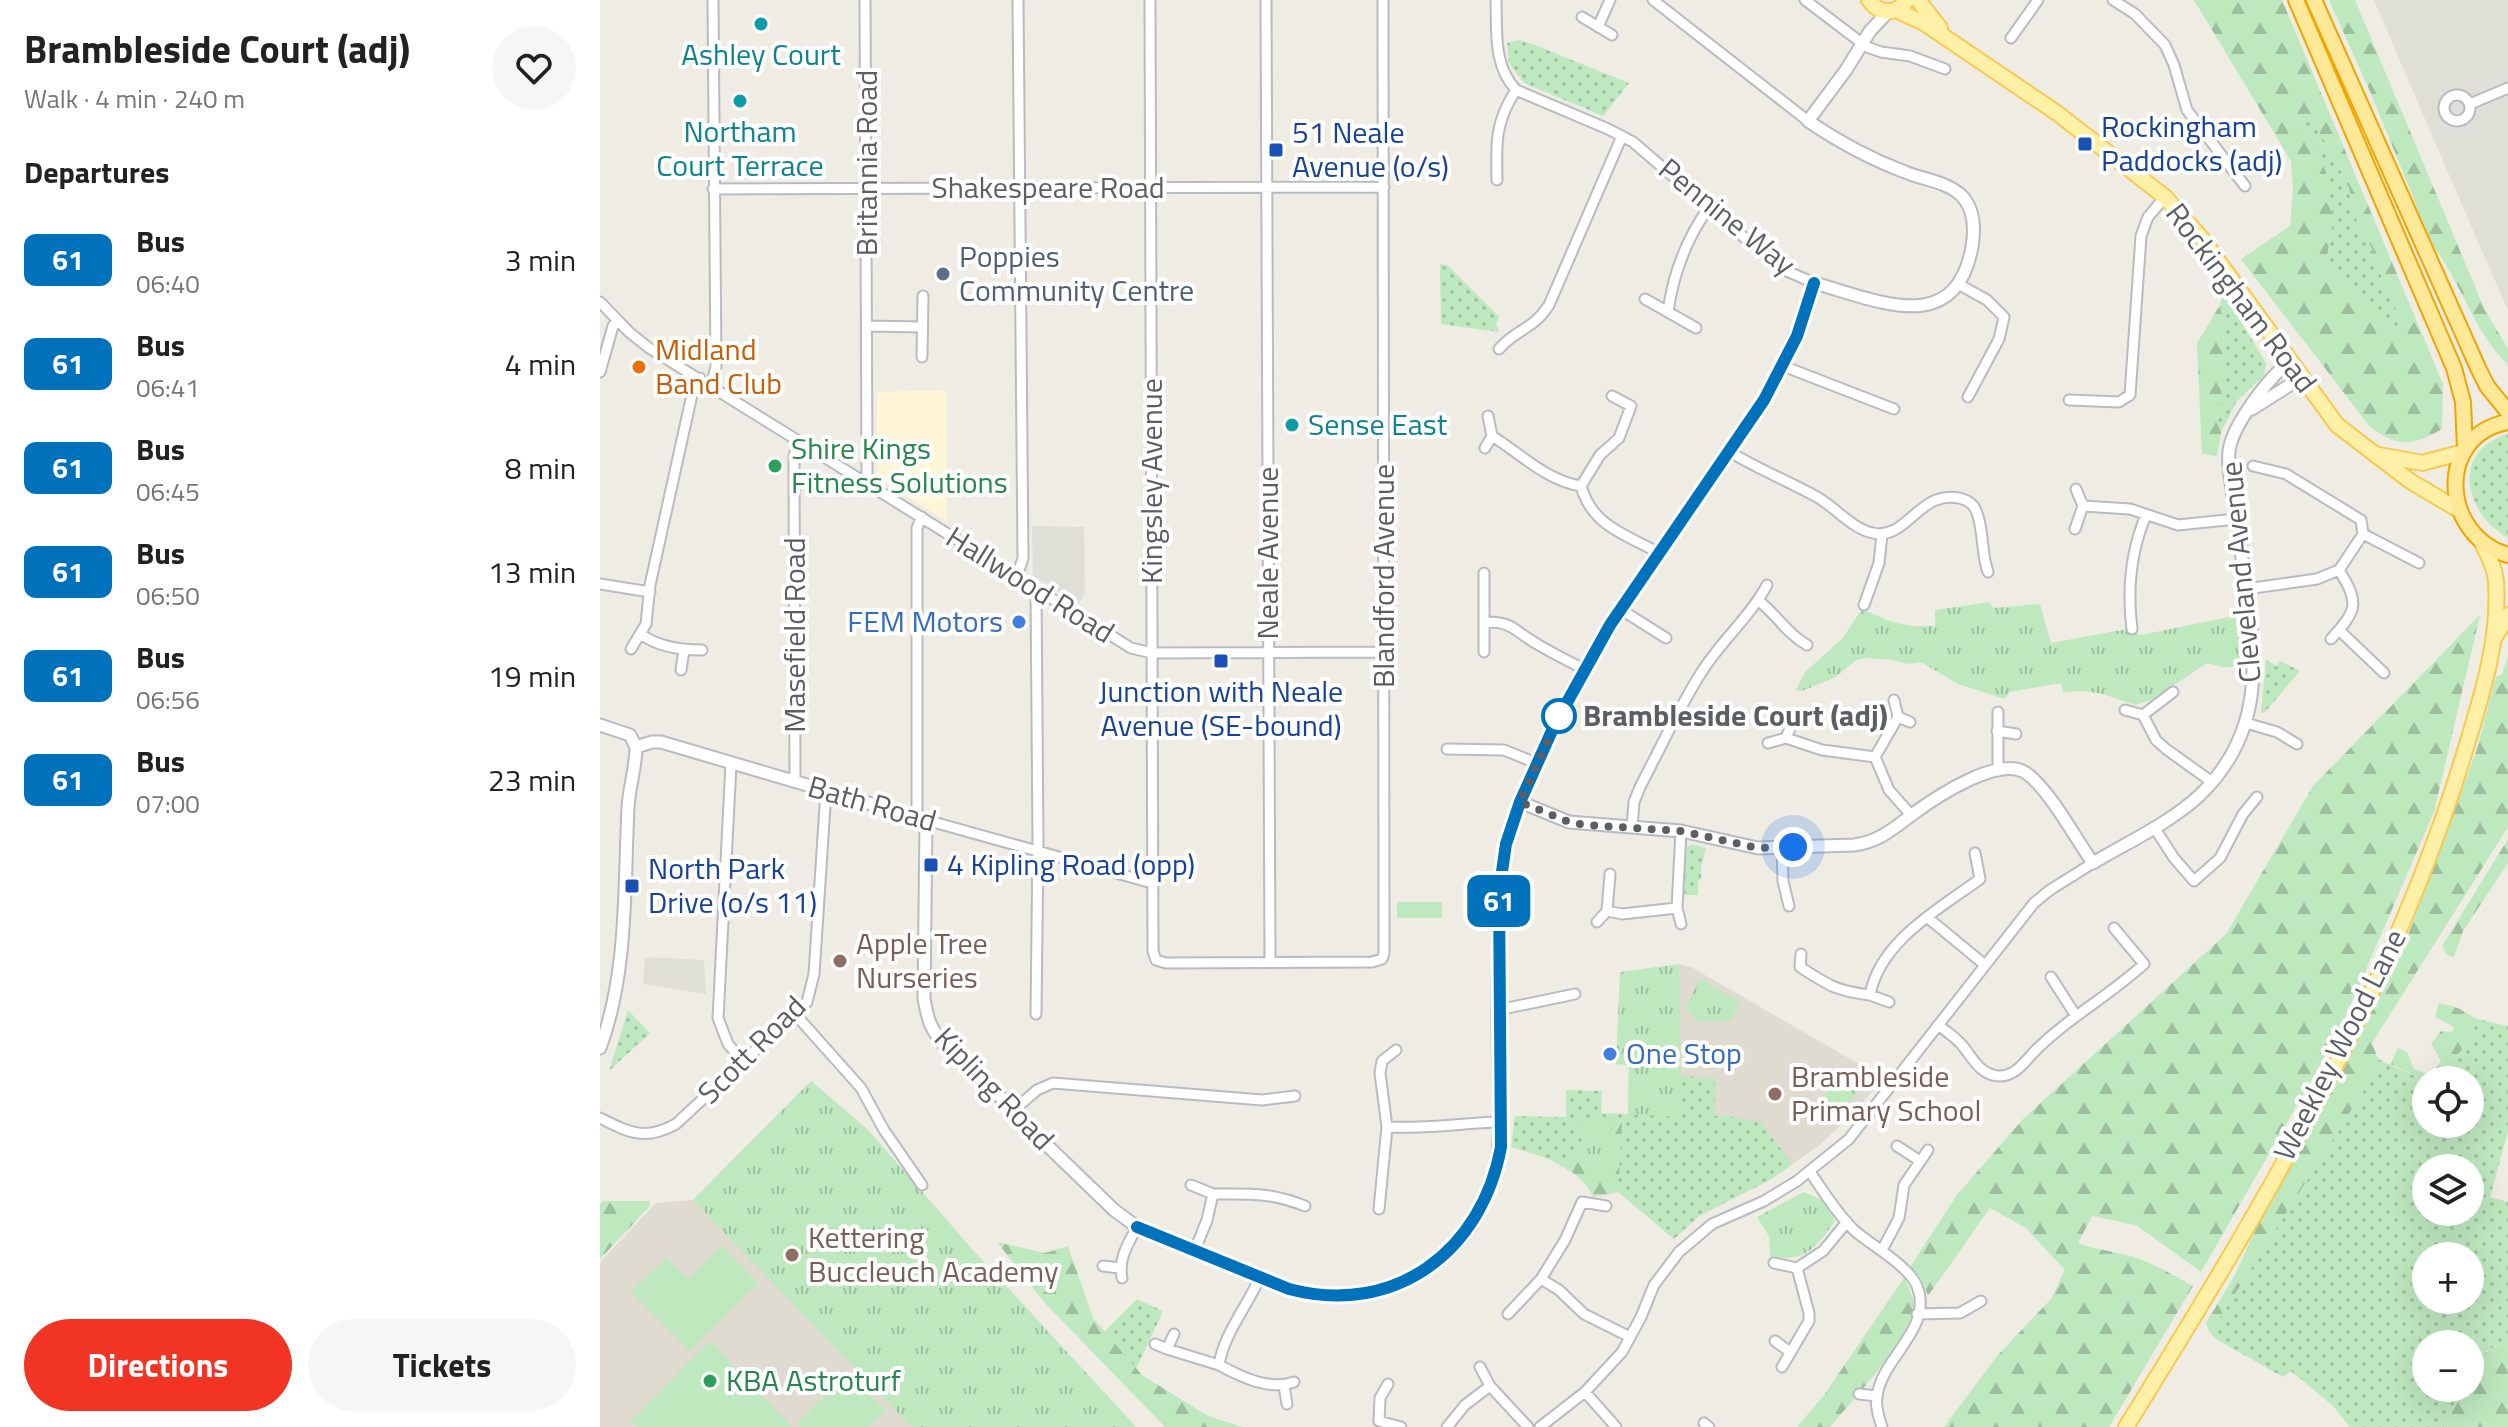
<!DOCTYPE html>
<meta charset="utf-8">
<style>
:root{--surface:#fff;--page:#f6f6f6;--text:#222;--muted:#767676;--accent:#f23425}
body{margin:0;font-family:"Titillium Web",sans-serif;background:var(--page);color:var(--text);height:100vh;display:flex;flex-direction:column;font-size:30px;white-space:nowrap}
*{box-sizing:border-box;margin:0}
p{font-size:26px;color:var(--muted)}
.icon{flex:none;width:44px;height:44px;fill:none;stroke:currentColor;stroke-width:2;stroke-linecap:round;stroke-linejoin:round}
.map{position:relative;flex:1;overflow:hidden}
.panel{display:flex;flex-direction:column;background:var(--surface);width:600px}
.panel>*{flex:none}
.badge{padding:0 16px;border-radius:12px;font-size:28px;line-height:52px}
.fabs{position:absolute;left:1812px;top:1066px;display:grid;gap:16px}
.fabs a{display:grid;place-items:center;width:72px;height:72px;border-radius:50%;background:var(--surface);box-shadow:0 8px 32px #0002;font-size:40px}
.you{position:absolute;width:40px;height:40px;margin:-20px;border:6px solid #fff;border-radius:50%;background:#1a73e8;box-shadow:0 0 0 12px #1a73e833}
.map>.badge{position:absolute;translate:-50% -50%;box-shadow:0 0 0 4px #fff}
h2{padding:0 24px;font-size:30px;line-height:72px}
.round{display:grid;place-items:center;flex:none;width:84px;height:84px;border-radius:42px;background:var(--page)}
.summary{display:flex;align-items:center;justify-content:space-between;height:136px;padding:0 24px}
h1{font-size:38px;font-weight:700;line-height:60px}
.cta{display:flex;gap:16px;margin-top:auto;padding:16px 24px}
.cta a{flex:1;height:92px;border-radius:48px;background:var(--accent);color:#fff;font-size:32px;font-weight:700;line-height:92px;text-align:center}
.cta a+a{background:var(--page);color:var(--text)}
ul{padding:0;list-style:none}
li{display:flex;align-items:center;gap:24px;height:104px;padding:0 24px}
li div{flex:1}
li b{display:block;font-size:30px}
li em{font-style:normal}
li .badge{min-width:88px;font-weight:700;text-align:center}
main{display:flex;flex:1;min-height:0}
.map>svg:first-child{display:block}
</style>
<main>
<section class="panel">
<div class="summary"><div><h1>Brambleside Court (adj)</h1><p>Walk · 4 min · 240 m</p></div><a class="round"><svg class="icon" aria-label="heart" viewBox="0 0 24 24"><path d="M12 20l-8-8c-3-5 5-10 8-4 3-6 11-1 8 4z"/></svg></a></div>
<h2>Departures</h2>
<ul>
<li><span class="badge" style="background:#0072bc;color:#fff">61</span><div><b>Bus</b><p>06:40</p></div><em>3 min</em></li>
<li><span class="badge" style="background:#0072bc;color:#fff">61</span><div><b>Bus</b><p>06:41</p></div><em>4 min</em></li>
<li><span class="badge" style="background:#0072bc;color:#fff">61</span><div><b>Bus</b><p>06:45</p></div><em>8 min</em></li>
<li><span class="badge" style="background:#0072bc;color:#fff">61</span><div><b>Bus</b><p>06:50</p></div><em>13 min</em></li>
<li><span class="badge" style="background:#0072bc;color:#fff">61</span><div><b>Bus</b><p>06:56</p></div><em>19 min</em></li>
<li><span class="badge" style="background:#0072bc;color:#fff">61</span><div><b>Bus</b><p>07:00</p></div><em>23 min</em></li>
</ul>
<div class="cta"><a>Directions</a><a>Tickets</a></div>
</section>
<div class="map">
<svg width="1908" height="1427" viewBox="0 0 1908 1427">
<defs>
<pattern id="grass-dots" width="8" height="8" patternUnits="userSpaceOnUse" patternTransform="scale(2)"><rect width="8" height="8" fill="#bee8be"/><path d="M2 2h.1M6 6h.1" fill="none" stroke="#9dbf9e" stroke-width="1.8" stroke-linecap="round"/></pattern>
<pattern id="forest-firs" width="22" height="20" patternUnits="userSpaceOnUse" patternTransform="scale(2)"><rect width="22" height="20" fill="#bee8be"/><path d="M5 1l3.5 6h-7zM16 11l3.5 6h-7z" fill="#9dbf9e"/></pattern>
<pattern id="park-tufts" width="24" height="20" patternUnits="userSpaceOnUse" patternTransform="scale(2)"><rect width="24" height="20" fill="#bee8be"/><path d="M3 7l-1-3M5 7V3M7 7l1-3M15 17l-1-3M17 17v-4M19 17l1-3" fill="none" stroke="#9dbf9e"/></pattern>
</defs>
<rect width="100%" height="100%" fill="#efece3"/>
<path fill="#fff6d7" d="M346,390L347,521L277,479V392Z"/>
<path fill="#dfded7" d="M1774,0H1908V311L1850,177Z
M432,526L484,527L485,593L479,604L433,576Z
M45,957L104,960L106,994L43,984Z"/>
<path fill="#dfdbd1" d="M1079,964L1093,968L1283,1078L1256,1111L1220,1145L1168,1181L1099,1216L1074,1239L1018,1192L1081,1116Z
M211,1081L269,1131L371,1248L536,1427H0V1262L56,1203L93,1200Z"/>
<path fill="url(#grass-dots)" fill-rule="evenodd" d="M919,40L935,45L1029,83L1003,116L924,83L909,63L907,43Z
M1705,113L1730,148L1749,188L1757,221L1777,258L1785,292L1800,314L1797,339L1745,286L1727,257L1733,221L1694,126Z
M840,264L847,265L899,317L896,323L899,332L841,324Z
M1623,292L1666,363L1664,375L1637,401L1621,432L1617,421L1621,408L1624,325L1620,305Z
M1908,434V538C1864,513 1850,451 1908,434Z
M1666,660L1677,666L1680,661L1700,671L1665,712L1661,713Z
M1091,844L1106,848L1101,868V879L1098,880V895H1084L1086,848Z
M1079,964L1081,1076L1115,1078V1116L1134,1117L1160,1122L1189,1159V1167L1168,1181L1099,1216L1074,1239L1019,1192L993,1197C979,1165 942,1157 911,1147L915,1116L966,1117V1090L1002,1091L1001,1113L1028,1114L1029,1065L1016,1064Z
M28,1010L50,1033L9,1071Z
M1877,1019L1908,1026V1132L1890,1197L1908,1202V1343C1888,1346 1879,1355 1870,1374V1344H1826V1388H1863L1844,1427H1750L1733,1406L1691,1371L1683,1377L1616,1339L1610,1333L1773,1076L1778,1059L1826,1081V1124H1870V1080H1837L1868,1042ZM1826,1168H1870V1212H1826ZM1826,1256H1870V1300H1826Z
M537,1299L563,1311L536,1369L504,1332Z"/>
<path fill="url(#forest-firs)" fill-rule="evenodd" d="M1594,0H1682L1843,384L1842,429C1813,446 1799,448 1770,427L1641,259L1690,226L1693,189L1691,161ZM1705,113L1730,148L1749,188L1757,221L1777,258L1785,292L1800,314L1797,338L1745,286L1727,257L1733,221L1728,179L1716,143L1695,126Z
M1729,0H1755L1884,308L1908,349V365C1873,331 1862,283 1833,246L1772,96Z
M1620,305L1624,325L1621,408L1617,421L1621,432L1617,456L1602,454L1597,343Z
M1880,615L1834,812L1738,1034L1601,1272L1536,1225L1492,1216L1478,1243C1492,1249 1507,1250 1522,1254C1547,1259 1571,1274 1593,1286L1509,1427H1344L1398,1355L1451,1299L1465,1270L1426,1228L1390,1208L1328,1296L1320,1276L1310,1267L1357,1195L1424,1118L1626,934L1713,786Z
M1908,656V827L1772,1043L1778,1059L1773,1076L1610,1333L1606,1323L1635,1275L1669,1200L1802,951L1876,752L1896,677L1902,674Z
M1908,839V863L1863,931L1854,957L1847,955L1842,946Z
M1839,1003L1858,1008L1877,1019L1868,1042L1837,1080L1826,1081L1791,1064L1798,1048L1807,1052L1814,1069L1831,1076L1841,1061L1831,1044L1841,1031L1852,1032L1854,1027L1835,1017Z
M1022,1120L1018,1192L993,1197C986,1180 975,1173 959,1165L983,1152L1006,1162L1012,1123Z
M3,1201H50V1206L0,1259V1204Z
M397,1242L445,1253L468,1246L493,1318L542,1375L608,1416L643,1427H565L445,1303Z
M1304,1278C1309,1287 1314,1298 1314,1308C1312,1336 1249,1405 1230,1427H1197L1224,1395Z
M1908,1343V1427H1844L1863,1388H1870C1870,1364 1884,1347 1908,1343Z"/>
<path fill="url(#park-tufts)" d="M1390,602L1393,608L1440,604L1451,643L1527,629L1533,633L1541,635L1639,615L1643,667H1622L1607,663L1553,699L1535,705L1503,694L1485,691L1463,692L1461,683L1410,692L1405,699L1358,684L1321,662L1309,664L1292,660L1265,658L1256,660L1236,677L1202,691L1196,690L1205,672L1242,639L1262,609C1293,623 1300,627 1335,626V610Z
M1079,964L1081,1117L1028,1114L1029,1065L1016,1064L1020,972Z
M1100,979L1139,1001L1131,1021H1098L1085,1008Z
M1246,1072L1261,1088L1230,1122L1216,1108L1222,1097Z
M211,1081L269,1131L371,1248L536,1427H312L93,1200Z
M997,1115L1007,1118L1012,1123V1138L1006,1163L983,1152L978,1121Z
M1204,1192L1222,1200L1235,1221C1215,1249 1206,1262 1170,1257L1169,1236L1157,1217Z"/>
<path fill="#bee8be" d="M797,902H842V918H797Z
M121,1246L158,1283L90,1351L31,1292L66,1258L88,1279Z
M110,1341L192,1427H37L31,1421Z
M247,1373L285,1410L268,1427H200L197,1424Z"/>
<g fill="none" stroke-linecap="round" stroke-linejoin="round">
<defs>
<path id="minor" d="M550,0L553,951L556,960L566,963L772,962L782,959L784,953L783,0
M666,0L670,961
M896,0C897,32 893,65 916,90L1008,129L1033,142L1168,258L1189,272L1214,283
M1053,0L1208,121
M1205,0L1267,47L1281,52L1310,56L1345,69
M1513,0L1535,14L1565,45L1574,65L1587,110L1645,186
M982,17L1012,35
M998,27L1010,0
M1411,38L1438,0
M1844 108a13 13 0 1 1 26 0a13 13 0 1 1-26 0Z
M1870,104L1908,88
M897,180C896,143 895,122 916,90
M113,189L784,187
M1360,285L1387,300L1404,317L1399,339L1368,397
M1045,299L1068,312
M0,302L29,332L49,348L531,648L552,653L784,652
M268,326L322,327
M1096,328L1068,312C1073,274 1087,238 1109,207
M899,349C916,329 933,330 949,305L1022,136
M322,357L323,296
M1183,366L1294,409
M0,372L13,326L18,321
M111,385L116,367L113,0
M1469,400L1519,402L1530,395L1541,236L1548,217L1565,197
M892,436C921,454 947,481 981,486L1000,455L1019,438L1031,406L1012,396
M885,448L892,436L888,416
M1130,452C1158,469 1188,481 1217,497C1235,507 1252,529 1273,533C1300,539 1314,508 1336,500C1350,495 1372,496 1377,513C1384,532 1381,553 1388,572
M1653,466L1686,474L1761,520L1763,534L1739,570C1760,604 1757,610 1731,639
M263,481L267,475V465L265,0
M981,486C992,526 1025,534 1059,553
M1476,489L1483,506
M1475,529L1483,506L1530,509L1578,525L1636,519
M1763,534L1819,563
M417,577L423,558L418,0
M0,584L50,592
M436,589L438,843L436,1014
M1646,589L1717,579L1739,570
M1159,601C1176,614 1187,634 1207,645
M1264,605L1279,563L1282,534
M1020,609L1066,638
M884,622V573
M1532,629C1527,590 1531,551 1546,515
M1739,630L1784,673
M42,635C59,647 82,650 102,650
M31,649L46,624L50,585L93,390L100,378
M884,652V622C913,621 914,631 937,644C952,653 968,661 984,669
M81,670L84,650
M1573,692L1543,715L1556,740L1566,749L1612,782
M1525,710L1543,715
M1398,712V771
M1298,717L1310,722
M1646,723L1677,732L1697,744
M1397,731L1416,734
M1186,738L1222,750L1275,757
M1168,743L1186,738L1193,721
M847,749L904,750L936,763
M1275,757L1289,790L1311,815
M1275,757L1298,717L1294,700
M131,764L118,1018L128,1044L144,1062
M195,782L194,456L199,441
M317,817V528L322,517
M326,820L552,883
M1032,827L1034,802L1040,787C1060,749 1078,709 1101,673C1120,642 1150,617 1167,585
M1554,827L1574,858L1594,881L1620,858L1643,814L1657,797
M1182,847L1183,881L1189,906
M1077,908L1081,924
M1007,911L1010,874
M1328,918L1385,965
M997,922L1007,911L1022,914L1077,908L1081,831
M1201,954L1200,967C1228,985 1236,991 1270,995C1280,941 1339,909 1380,879L1375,853
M1451,977L1476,1016
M1270,995L1289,1002
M898,1010L975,994
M195,1014L261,1088L284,1130L322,1185
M1338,1025C1346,1031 1355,1037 1362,1045C1372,1057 1379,1074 1398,1076C1414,1077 1424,1063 1433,1053C1466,1019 1509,996 1544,964L1514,928
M415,1109L437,1090L453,1083L662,1100L695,1096
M0,1118C30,1133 45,1141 76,1124L207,1002L214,974L226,791
M787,1127C825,1129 862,1123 900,1122
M1297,1146L1320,1161
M1210,1172C1224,1192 1237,1214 1255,1231C1271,1245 1307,1265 1316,1284C1336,1328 1281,1357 1277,1397C1275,1406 1279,1418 1282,1427
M591,1185L613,1194
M1006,1206L982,1202L965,1240L941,1279L959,1290L984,1314L1030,1337
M779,1209L787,1127L780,1073L782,1061L796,1050
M595,1250L607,1220L613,1194C649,1194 670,1192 705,1206
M1282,1250L1299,1218L1304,1185L1328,1150
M1174,1263L1197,1268
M503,1266L519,1268
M660,1277C647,1307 624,1333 619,1365C641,1377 670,1391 694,1382
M522,1278C518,1259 528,1244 537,1227
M908,1314L941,1279
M1317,1314L1360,1313L1381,1301
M574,1334L567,1349L619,1365
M1175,1341L1190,1352
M555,1344L567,1349
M880,1367L890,1386
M1182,1367L1209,1321V1313L1197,1268L1223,1251L1247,1222
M788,1384L780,1398L779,1421L801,1427
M684,1386L687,1404
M985,1392L1016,1427
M1259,1394L1277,1396
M1104,1423L1109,1427
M847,1427L865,1405L890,1386L928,1427
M940,1427L985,1392L1022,1352L1041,1317L1054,1285L1079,1252L1112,1224L1164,1201L1197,1181L1249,1139L1434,903L1450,890L1493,863"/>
<path id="tertiary" d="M1652,409L1701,378
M0,725L30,735L36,747
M36,747L52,742H61L326,820L324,999C326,1007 327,1016 330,1023C346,1062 402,1090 425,1124L514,1210L537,1227L689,1289C760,1308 840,1282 877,1216C904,1168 900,1129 899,1077C897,1031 898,986 899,940C899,905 897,869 909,835C943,732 998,639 1060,551C1120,465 1185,385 1214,283C1277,300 1355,339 1372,247C1375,229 1375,209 1361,195C1345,181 1324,180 1305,172C1270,159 1239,142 1208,121L1246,70L1270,31L1288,12
M920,802L969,822L1081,831L1158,848L1254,845C1279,842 1294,828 1313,814C1336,797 1399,755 1426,773C1450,790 1475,838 1493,863C1528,842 1570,823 1600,795C1665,732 1657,660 1645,579C1640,545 1635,510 1630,476C1629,468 1628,459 1629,451C1632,426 1669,376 1690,362
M0,1048C28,973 24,887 28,808C29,787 36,767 36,747"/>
<path id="primary" d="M1269,0C1280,15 1296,15 1307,0
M1318,0L1340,28
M1296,10L1324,23L1457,113L1565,197L1603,240L1737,425L1810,481L1859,510
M1779,455L1822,463L1864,452
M1895,637L1908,615
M1526,1427C1657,1216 1792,993 1864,754C1881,698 1900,641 1896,582C1895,568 1888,555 1882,543"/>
<path id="trunk" d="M1696,0L1854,368L1863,402L1865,449
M1714,0L1879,370L1887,386L1908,412
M1908,422C1835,435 1841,536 1908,555"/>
</defs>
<use href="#minor" stroke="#b8bbc0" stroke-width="13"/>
<use href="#tertiary" stroke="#b8bbc0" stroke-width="15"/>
<use href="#primary" stroke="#f9c951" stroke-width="18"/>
<use href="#trunk" stroke="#f1a500" stroke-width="18"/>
<use href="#minor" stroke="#fff" stroke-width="9"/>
<use href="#tertiary" stroke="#fff" stroke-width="11"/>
<use href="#primary" stroke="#fff0a7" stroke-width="14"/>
<use href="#trunk" stroke="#ffe898" stroke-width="14"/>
</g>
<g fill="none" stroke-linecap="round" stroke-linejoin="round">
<defs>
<path id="line" d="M537,1227L689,1289C795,1317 882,1251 901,1147L899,892L906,844L920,802L955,724L1010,625L1164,400L1197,336L1214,283"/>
</defs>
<use href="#line" stroke="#fff" stroke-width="18"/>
<use href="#line" stroke="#0072bc" stroke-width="12"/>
<path stroke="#5b5f64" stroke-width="8" stroke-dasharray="0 14.4" d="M959,716L920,802L969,822L986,825L1081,831L1158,848L1193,847"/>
</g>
<g fill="#0f9aa8" stroke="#fff" stroke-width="3">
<circle cx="161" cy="24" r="8"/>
<circle cx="140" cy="101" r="8"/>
<circle cx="692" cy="425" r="8"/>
</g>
<g fill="#1a4fb4" stroke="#fff" stroke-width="3">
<rect x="1477" y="136" width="16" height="16" rx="4"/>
<rect x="668" y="142" width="16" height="16" rx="4"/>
<rect x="613" y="653" width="16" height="16" rx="4"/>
<rect x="323" y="857" width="16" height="16" rx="4"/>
<rect x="24" y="878" width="16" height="16" rx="4"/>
</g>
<circle fill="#5c6f8a" stroke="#fff" stroke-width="3" cx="343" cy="274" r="8"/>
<circle fill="#e8710a" stroke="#fff" stroke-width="3" cx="39" cy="367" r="8"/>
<g fill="#2e9e5b" stroke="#fff" stroke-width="3">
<circle cx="175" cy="466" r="8"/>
<circle cx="110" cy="1381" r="8"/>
</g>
<g fill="#3f7fe0" stroke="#fff" stroke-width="3">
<circle cx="419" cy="622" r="8"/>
<circle cx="1010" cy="1054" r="8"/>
</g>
<circle fill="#fff" stroke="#0072bc" stroke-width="4" cx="959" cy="716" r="16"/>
<g fill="#8d6e63" stroke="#fff" stroke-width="3">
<circle cx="240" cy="961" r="8"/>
<circle cx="1175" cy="1094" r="8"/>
<circle cx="192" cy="1255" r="8"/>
</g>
<g text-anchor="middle" stroke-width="8" stroke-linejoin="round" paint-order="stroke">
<g font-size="30" fill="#0d838f" stroke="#fff">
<text x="161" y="65">Ashley Court</text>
<text x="140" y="142">Northam<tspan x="140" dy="34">Court Terrace</tspan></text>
<text x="708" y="435" text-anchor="start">Sense East</text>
</g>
<g font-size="30" fill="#164399" stroke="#fff" text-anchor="start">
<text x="1501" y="137">Rockingham<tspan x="1501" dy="34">Paddocks (adj)</tspan></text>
<text x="692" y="143">51 Neale<tspan x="692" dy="34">Avenue (o/s)</tspan></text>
<text x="621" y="702" text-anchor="middle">Junction with Neale<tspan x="621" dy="34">Avenue (SE-bound)</tspan></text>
<text x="347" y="875">4 Kipling Road (opp)</text>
<text x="48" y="879">North Park<tspan x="48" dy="34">Drive (o/s 11)</tspan></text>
</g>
<g font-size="30" fill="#5b5f64" stroke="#fff">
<text transform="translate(267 163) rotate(-90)" y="10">Britannia Road</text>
<text x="448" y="198">Shakespeare Road</text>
<text transform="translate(1127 217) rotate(39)" y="10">Pennine Way</text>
<text transform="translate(1641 298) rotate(53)" y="10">Rockingham Road</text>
<text transform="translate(552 481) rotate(-90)" y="10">Kingsley Avenue</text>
<text transform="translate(668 553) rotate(-90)" y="10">Neale Avenue</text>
<text transform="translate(1641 572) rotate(-95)" y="10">Cleveland Avenue</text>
<text transform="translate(784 576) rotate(-90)" y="10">Blandford Avenue</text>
<text transform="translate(430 585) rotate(32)" y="10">Hallwood Road</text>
<text transform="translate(195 635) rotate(-90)" y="10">Masefield Road</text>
<text transform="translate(272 804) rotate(16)" y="10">Bath Road</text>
<text transform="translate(1740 1045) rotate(-63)" y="10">Weekley Wood Lane</text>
<text transform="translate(152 1050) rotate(-45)" y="10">Scott Road</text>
<text transform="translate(394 1089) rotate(46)" y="10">Kipling Road</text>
</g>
<g font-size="30" fill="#4e5e75" stroke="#fff" text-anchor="start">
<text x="359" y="267">Poppies<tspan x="359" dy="34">Community Centre</tspan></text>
</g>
<g font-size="30" fill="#c56008" stroke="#fff" text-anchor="start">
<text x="55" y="360">Midland<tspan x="55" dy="34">Band Club</tspan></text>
</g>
<g font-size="30" fill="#27864d" stroke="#fff" text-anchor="start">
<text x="191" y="459">Shire Kings<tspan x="191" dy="34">Fitness Solutions</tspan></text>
<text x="126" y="1391">KBA Astroturf</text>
</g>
<g font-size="30" fill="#366cbe" stroke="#fff" text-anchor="end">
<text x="403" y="632">FEM Motors</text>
<text x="1026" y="1064" text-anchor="start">One Stop</text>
</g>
<g font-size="30" font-weight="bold" fill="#5b5f64" stroke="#fff" text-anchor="start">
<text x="983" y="726">Brambleside Court (adj)</text>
</g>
<g font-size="30" fill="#785e54" stroke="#fff" text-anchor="start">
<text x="256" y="954">Apple Tree<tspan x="256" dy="34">Nurseries</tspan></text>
<text x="1191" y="1087">Brambleside<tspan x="1191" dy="34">Primary School</tspan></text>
<text x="208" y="1248">Kettering<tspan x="208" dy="34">Buccleuch Academy</tspan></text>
</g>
</g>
</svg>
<div class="fabs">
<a><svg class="icon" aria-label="locate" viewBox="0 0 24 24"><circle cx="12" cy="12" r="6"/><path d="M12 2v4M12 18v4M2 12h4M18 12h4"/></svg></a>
<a><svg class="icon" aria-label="layers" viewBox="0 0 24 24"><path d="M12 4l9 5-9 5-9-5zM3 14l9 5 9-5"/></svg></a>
<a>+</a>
<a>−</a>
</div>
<div class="you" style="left:1193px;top:847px"></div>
<b class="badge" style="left:899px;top:901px;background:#0072bc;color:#fff">61</b>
</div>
</main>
